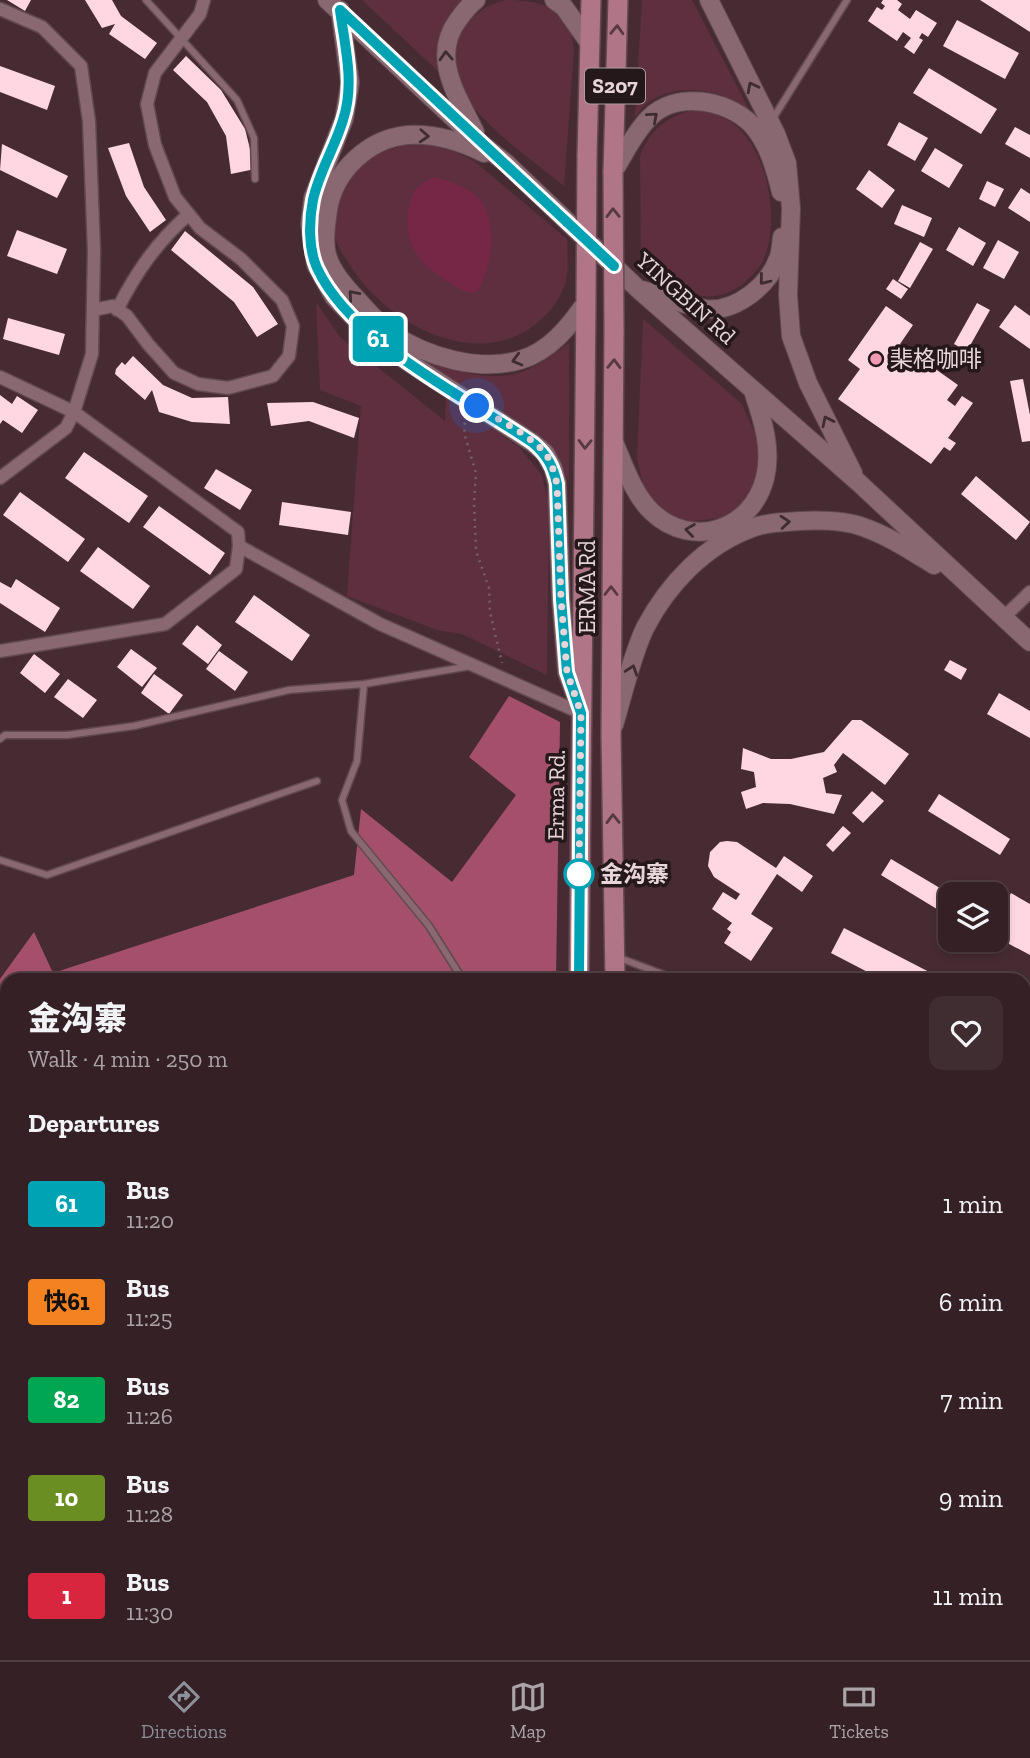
<!DOCTYPE html>
<meta charset="utf-8">
<style>
:root{--surface:#352026;--page:#402d32;--text:#f1f3f6;--muted:#aaa3a7;--line:#4f3e43;--accent:#8c9099}
body{margin:0;font-family:"Zilla Slab","Noto Sans SC",serif;background:var(--page);color:var(--text);height:100vh;display:flex;flex-direction:column;font-size:26px;white-space:nowrap}
*{box-sizing:border-box;margin:0}
p{font-size:23px;color:var(--muted)}
.icon{flex:none;width:38px;height:38px;fill:none;stroke:currentColor;stroke-width:2;stroke-linecap:round;stroke-linejoin:round}
.map{position:relative;flex:1;overflow:hidden}
.side{position:absolute;left:0px;top:973px;width:1031px;height:688px;display:flex;flex-direction:column;background:var(--surface);border-radius:21px 21px 0 0;box-shadow:0 4px 10px #0003,0 0 0 2px var(--line)}
.side>*{flex:none}
.badge{padding:0 14px;border-radius:5px;font-size:24px;line-height:46px}
.buttons{position:absolute;left:938px;top:882px;display:grid;gap:14px}
.buttons a{display:grid;place-items:center;width:70px;height:70px;border-radius:14px;background:var(--surface);box-shadow:0 4px 10px #0003,0 0 0 2px var(--line);font-size:35px}
.you{position:absolute;width:35px;height:35px;margin:-18px;border:5px solid #fff;border-radius:50%;background:#1a73e8;box-shadow:0 0 0 10px #1a73e833}
.map>.badge{position:absolute;translate:-50% -50%;box-shadow:0 0 0 4px #fff}
h2{padding:0 28px;font-size:26px;line-height:63px}
.round{display:grid;place-items:center;flex:none;width:74px;height:74px;border-radius:14px;background:var(--page)}
.headline{display:flex;align-items:center;justify-content:space-between;height:119px;padding:0 28px}
h1{font-size:33px;font-weight:800;line-height:52px}
ul{padding:0;list-style:none}
li{display:flex;align-items:center;gap:21px;height:98px;padding:0 28px}
li div{flex:1}
li b{display:block;font-size:26px}
li em{font-style:normal}
li .badge{min-width:77px;font-weight:700;text-align:center}
.menu{display:flex;justify-content:space-around;align-items:center;height:98px;border-top:2px solid var(--line);background:var(--surface);font-size:19px;color:var(--muted)}
.menu a{display:grid;justify-items:center;gap:4px}
.menu .current{color:var(--accent)}
.map>svg:first-child{display:block}
</style>
<div class="map">
<svg width="1030" height="1660" viewBox="0 0 1030 1660">
<rect width="100%" height="100%" fill="#472b33"/>
<path fill="#5e2f3f" d="M362,0H463L449,18L437,46L441,74Z
M505,0C528,0 557,3 569,27C572,33 573,43 574,50L564,186C529,157 471,119 454,76C449,63 453,47 459,35C469,17 485,5 505,0Z
M642,0H692L753,117C746,112 739,105 731,100C707,86 669,86 646,104C642,107 639,113 635,117Z
M694,110C708,112 723,115 734,124C767,150 781,219 764,258C760,268 752,276 744,283C728,296 710,300 689,293C669,287 654,278 641,262L640,157C648,131 667,116 694,110Z
M418,143L449,149L474,161L567,239C567,252 569,268 566,281C562,297 549,314 536,324C473,373 383,321 348,262C344,256 339,249 337,243C332,228 335,211 340,196C353,158 381,149 418,143Z
M316,302L340,337L445,421L446,397L519,447L542,475L549,506L547,675L462,634L437,630L347,596L361,406L320,390Z
M643,319L742,404L758,440L761,458L756,479L748,495L736,509L721,518L685,522L667,514L654,503L644,488L637,459Z
M569,343V482L560,463L539,436L469,389L411,356C449,368 494,388 533,367C546,361 557,351 569,343Z"/>
<path fill="#a4506c" d="M509,696L560,722L556,980H7V1588L0,1589V979L34,932L53,973L354,875L361,809L452,882L516,795L469,757Z
M1024,1180L1030,1185V1589L1024,1591Z"/>
<path fill="#762745" d="M436,177C451,182 468,187 479,199C499,222 492,269 477,292C465,294 457,287 447,281C417,262 403,244 409,208C413,188 418,184 436,177Z"/>
<path fill="#ffd7e2" d="M7,0H31L25,11Z
M85,0H112L121,16L157,43L145,59L109,34L115,24L102,28Z
M883,0H897L902,4L898,10L910,19L916,10L937,23L928,37L922,33L919,38L923,40L914,54L904,47L911,38L903,32L897,41L868,21L877,7L882,10L885,6L881,3Z
M980,0H1030V32Z
M957,20L1019,53L1005,79L943,46Z
M186,56L221,90L245,129L255,169L231,174L226,136L207,102L173,70Z
M0,66L55,86L47,110L0,92Z
M929,68L997,109L981,134L913,93Z
M899,122L928,138L915,161L887,145Z
M1015,127L1030,135V158L1005,144Z
M129,143L144,187L166,220L150,232L126,196L108,148Z
M2,144L68,176L57,198L0,170Z
M935,148L963,165L949,188L921,171Z
M869,170L895,190L882,208L856,189Z
M987,181L1004,189L995,207L979,199Z
M1021,188L1030,194V222L1008,208Z
M902,205L932,218L924,237L894,224Z
M959,227L986,243L973,266L946,250Z
M17,230L67,249L57,274L7,256Z
M185,231L253,287L278,324L257,337L234,302L171,250Z
M998,240L1019,252L1004,279L983,268Z
M920,242L933,249L910,288L898,281Z
M893,279L908,289L901,299L886,289Z
M977,303L990,310L967,351L954,344Z
M1015,305L1030,316V349L999,327Z
M886,306L913,325L900,344L958,385L947,400L955,406L962,396L973,403L948,438L956,443L950,451L944,447L931,464L838,399L860,369L848,360Z
M8,318L65,334L59,355L3,339Z
M133,356L163,385L192,398L228,397L230,424L192,422L159,412L152,390L145,400L115,374L116,369L122,362L125,365Z
M1023,379L1030,415V441L1022,442L1010,381Z
M0,395L12,404L17,396L38,410L22,433L3,420L0,424Z
M313,402L359,418L354,438L309,421L271,426L267,403Z
M84,452L148,496L129,523L65,478Z
M216,469L252,490L240,510L204,488Z
M976,476L1030,522L1016,540L961,494Z
M20,492L85,539L68,562L3,515Z
M282,502L351,512L348,535L279,525Z
M159,506L225,553L210,575L143,527Z
M98,547L150,586L133,609L80,571Z
M16,579L60,608L45,632L0,603V582L11,588Z
M254,595L310,635L292,661L235,622Z
M197,625L222,645L208,664L182,644Z
M131,649L157,668L142,687L117,667Z
M219,651L248,672L235,691L206,669Z
M34,654L60,674L45,693L20,673Z
M950,660L967,669L961,680L944,670Z
M154,674L183,695L169,714L141,693Z
M68,679L97,700L83,718L54,697Z
M999,693L1030,711V738L987,714Z
M852,720H861L909,754L885,785L843,753L834,765L837,772L823,778L826,793L842,795L834,814L790,804L763,803L746,809L741,792L756,787L754,772L741,769L743,748L771,759H791L824,752Z
M872,791L884,801L863,823L852,813Z
M939,794L1010,839L1000,855L928,811Z
M843,826L851,833L833,852L826,845Z
M727,841L737,842L776,868L784,856L813,876L802,892L777,874L751,914L773,928L751,961L724,943L731,932L727,929L732,923L712,909L723,892L736,900L740,894L714,877L708,866L710,852L720,842Z
M891,859L950,894V917L881,875Z
M1011,893L1030,904V955L996,937V921Z
M844,928L939,977L938,980H883L831,953Z
M1024,1052L1030,1055V1079L1024,1077Z
M492,1654H539L545,1660H498Z
M792,1654H824L829,1660H798Z"/>
<g fill="none" stroke-linecap="round" stroke-linejoin="round">
<defs>
<path id="service" d="M146,0L237,100L254,138L255,179
M772,120L847,0
M364,684L357,761L342,800L351,831L429,926L463,980
M0,739L5,735H67L134,726L289,690L364,684L471,666
M0,860L47,875L317,781
M617,957L678,980
M1024,1037L1030,1040
M0,1510L7,1505"/>
<path id="minor" d="M0,9L42,27L81,66L89,121L94,251L92,354L74,412L66,428L0,478
M93,310L113,306L127,316L148,344L174,373L198,384L228,388L273,376L289,356L293,326L282,300L241,259L200,228L175,197L155,145L147,104L155,73L200,14L204,0
M117,310C136,272 157,242 189,214
M0,377L74,412L238,532L239,546L236,569L165,624L0,651
M239,546L380,624L581,713
M1003,618L1030,592"/>
<path id="secondary" d="M327,0L479,142L506,163L638,289L858,482L1030,642
M554,0L564,7L590,44
M709,0L776,134L787,163L791,208L788,295L791,336L808,383L853,473
M340,10L350,83L344,119L313,198L310,224L316,265L334,297L363,327L393,352L533,443L545,453L553,468L557,483L561,599L567,672L580,708
M475,132C458,96 430,58 458,20C463,13 469,5 476,0
M484,153C460,141 434,133 407,135C368,139 334,171 328,210C326,225 323,243 328,258C332,271 345,287 355,297C367,310 378,324 393,334C427,357 479,372 520,360C549,352 570,326 586,302
M613,172C624,155 634,133 649,118C675,91 726,99 751,124C768,142 775,168 781,192
M642,290C663,296 685,306 706,309C736,312 768,286 778,259C781,252 781,244 782,237
M614,442C624,465 633,494 652,512C692,550 752,530 765,478C772,449 763,421 754,394
M614,725C623,695 632,655 645,628C668,584 705,545 752,528C767,522 784,522 800,521C820,520 844,520 863,527C889,536 911,551 934,565"/>
<path id="primary" d="M587,156L591,0
M613,172L618,0
M614,330L611,735L615,980
M579,980L586,302
M657,1654L659,1660
M685,1654L688,1660"/>
</defs>
<use href="#service" stroke="#614950" stroke-width="9"/>
<use href="#minor" stroke="#614950" stroke-width="15"/>
<use href="#secondary" stroke="#614950" stroke-width="20"/>
<use href="#primary" stroke="#614950" stroke-width="22"/>
<path stroke="#796067" stroke-width="2.5" stroke-dasharray="2 5" stroke-linecap="butt" d="M469,417L464,425L465,436L476,473L474,502L476,551L489,588L490,612L502,663"/>
<use href="#service" stroke="#896871" stroke-width="6"/>
<use href="#minor" stroke="#896871" stroke-width="12"/>
<use href="#secondary" stroke="#896871" stroke-width="18"/>
<use href="#primary" stroke="#b07587" stroke-width="19"/>
<defs>
<path id="primary-bridge" d="M613,172L614,330
M586,302L587,156"/>
</defs>
<use href="#primary-bridge" stroke="#614950" stroke-width="22" stroke-linecap="butt"/>
<use href="#primary-bridge" stroke="#b07587" stroke-width="19"/>
</g>
<defs><path id="oneway-chevron" d="M-2-3.5L2.5 0L-2 3.5" fill="none" stroke-width="1.6" stroke-linecap="round" stroke-linejoin="round" transform="scale(1.75)"/></defs>
<g stroke="#563941">
<use href="#oneway-chevron" transform="translate(617 30) rotate(-88)"/>
<use href="#oneway-chevron" transform="translate(613 213) rotate(-91)"/>
<use href="#oneway-chevron" transform="translate(614 364) rotate(-89)"/>
<use href="#oneway-chevron" transform="translate(585 444) rotate(91)"/>
<use href="#oneway-chevron" transform="translate(611 591) rotate(-90)"/>
<use href="#oneway-chevron" transform="translate(613 819) rotate(-91)"/>
</g>
<g stroke="#3e2c30">
<use href="#oneway-chevron" transform="translate(446 56) rotate(-93)"/>
<use href="#oneway-chevron" transform="translate(752 87) rotate(-117)"/>
<use href="#oneway-chevron" transform="translate(653 117) rotate(-41)"/>
<use href="#oneway-chevron" transform="translate(424 136) rotate(3)"/>
<use href="#oneway-chevron" transform="translate(764 280) rotate(129)"/>
<use href="#oneway-chevron" transform="translate(353 295) rotate(-131)"/>
<use href="#oneway-chevron" transform="translate(517 360) rotate(165)"/>
<use href="#oneway-chevron" transform="translate(827 421) rotate(-116)"/>
<use href="#oneway-chevron" transform="translate(785 522) rotate(-5)"/>
<use href="#oneway-chevron" transform="translate(690 530) rotate(-172)"/>
<use href="#oneway-chevron" transform="translate(632 670) rotate(-72)"/>
</g>
<g fill="none" stroke-linecap="round" stroke-linejoin="round">
<defs>
<path id="line" d="M579,980L581,713L567,672L561,599L557,484C553,466 547,455 533,443C465,396 352,343 317,268C308,248 309,220 313,200C319,172 335,147 343,120C355,84 345,47 340,10L614,266"/>
</defs>
<use href="#line" stroke="#fff" stroke-width="16"/>
<use href="#line" stroke="#00a3b4" stroke-width="10"/>
<path stroke="#e8d5d9" stroke-width="7" stroke-dasharray="0 12.6" d="M477,406C498,420 528,433 545,453C552,462 554,473 557,484L561,599L567,672L581,713L579,878V874"/>
</g>
<circle fill="#f19ab4" stroke="#25181b" stroke-width="2.5" cx="876" cy="359" r="7"/>
<circle fill="#fff" stroke="#00a3b4" stroke-width="3.5" cx="579" cy="874" r="14"/>
<g text-anchor="middle" stroke-width="7" stroke-linejoin="round" paint-order="stroke">
<rect fill="#25181b" stroke="#ae9ca0" stroke-width="2" x="585" y="68.5" width="60" height="35" rx="5"/>
<g font-size="21" font-weight="bold" fill="#e8d5d9">
<text x="615" y="93">S207</text>
</g>
<g font-size="23" fill="#e8d5d9" stroke="#25181b">
<text transform="translate(686 298) rotate(42)" y="8">YINGBIN Rd</text>
<text transform="translate(587 587) rotate(-90)" y="8">ERMA Rd</text>
<text transform="translate(556 795) rotate(-89)" y="8">Erma Rd.</text>
</g>
<g font-size="23" fill="#e8d5d9" stroke="#25181b" text-anchor="start">
<text x="890" y="367">棐格咖啡</text>
</g>
<g font-size="23" font-weight="bold" fill="#e8d5d9" stroke="#25181b" text-anchor="start">
<text x="600" y="882">金沟寨</text>
</g>
</g>
</svg>
<div class="buttons">
<a><svg class="icon" aria-label="layers" viewBox="0 0 24 24"><path d="M12 4l9 5-9 5-9-5zM3 14l9 5 9-5"/></svg></a>
</div>
<div class="you" style="left:477px;top:406px"></div>
<b class="badge" style="left:378px;top:339px;background:#00a3b4;color:#fff">61</b>
<section class="side">
<div class="headline"><div><h1>金沟寨</h1><p>Walk · 4 min · 250 m</p></div><a class="round"><svg class="icon" aria-label="heart" viewBox="0 0 24 24"><path d="M12 20l-8-8c-3-5 5-10 8-4 3-6 11-1 8 4z"/></svg></a></div>
<h2>Departures</h2>
<ul>
<li><span class="badge" style="background:#00a3b4;color:#fff">61</span><div><b>Bus</b><p>11:20</p></div><em>1 min</em></li>
<li><span class="badge" style="background:#f58220;color:#111">快61</span><div><b>Bus</b><p>11:25</p></div><em>6 min</em></li>
<li><span class="badge" style="background:#00a651;color:#fff">82</span><div><b>Bus</b><p>11:26</p></div><em>7 min</em></li>
<li><span class="badge" style="background:#6b8e23;color:#fff">10</span><div><b>Bus</b><p>11:28</p></div><em>9 min</em></li>
<li><span class="badge" style="background:#d7263d;color:#fff">1</span><div><b>Bus</b><p>11:30</p></div><em>11 min</em></li>
</ul>
</section>
</div>
<nav class="menu">
<a class="current"><svg class="icon" aria-label="directions" viewBox="0 0 24 24"><path d="M12 3l9 9-9 9-9-9zM9 14v-3h6M13 9l2 2-2 2"/></svg>Directions</a>
<a><svg class="icon" aria-label="map" viewBox="0 0 24 24"><path d="M3 6l6-2 6 2 6-2v14l-6 2-6-2-6 2zM9 4v14M15 6v14"/></svg>Map</a>
<a><svg class="icon" aria-label="tickets" viewBox="0 0 24 24"><path d="M3 7h18v10H3zM15 7v10"/></svg>Tickets</a>
</nav>
